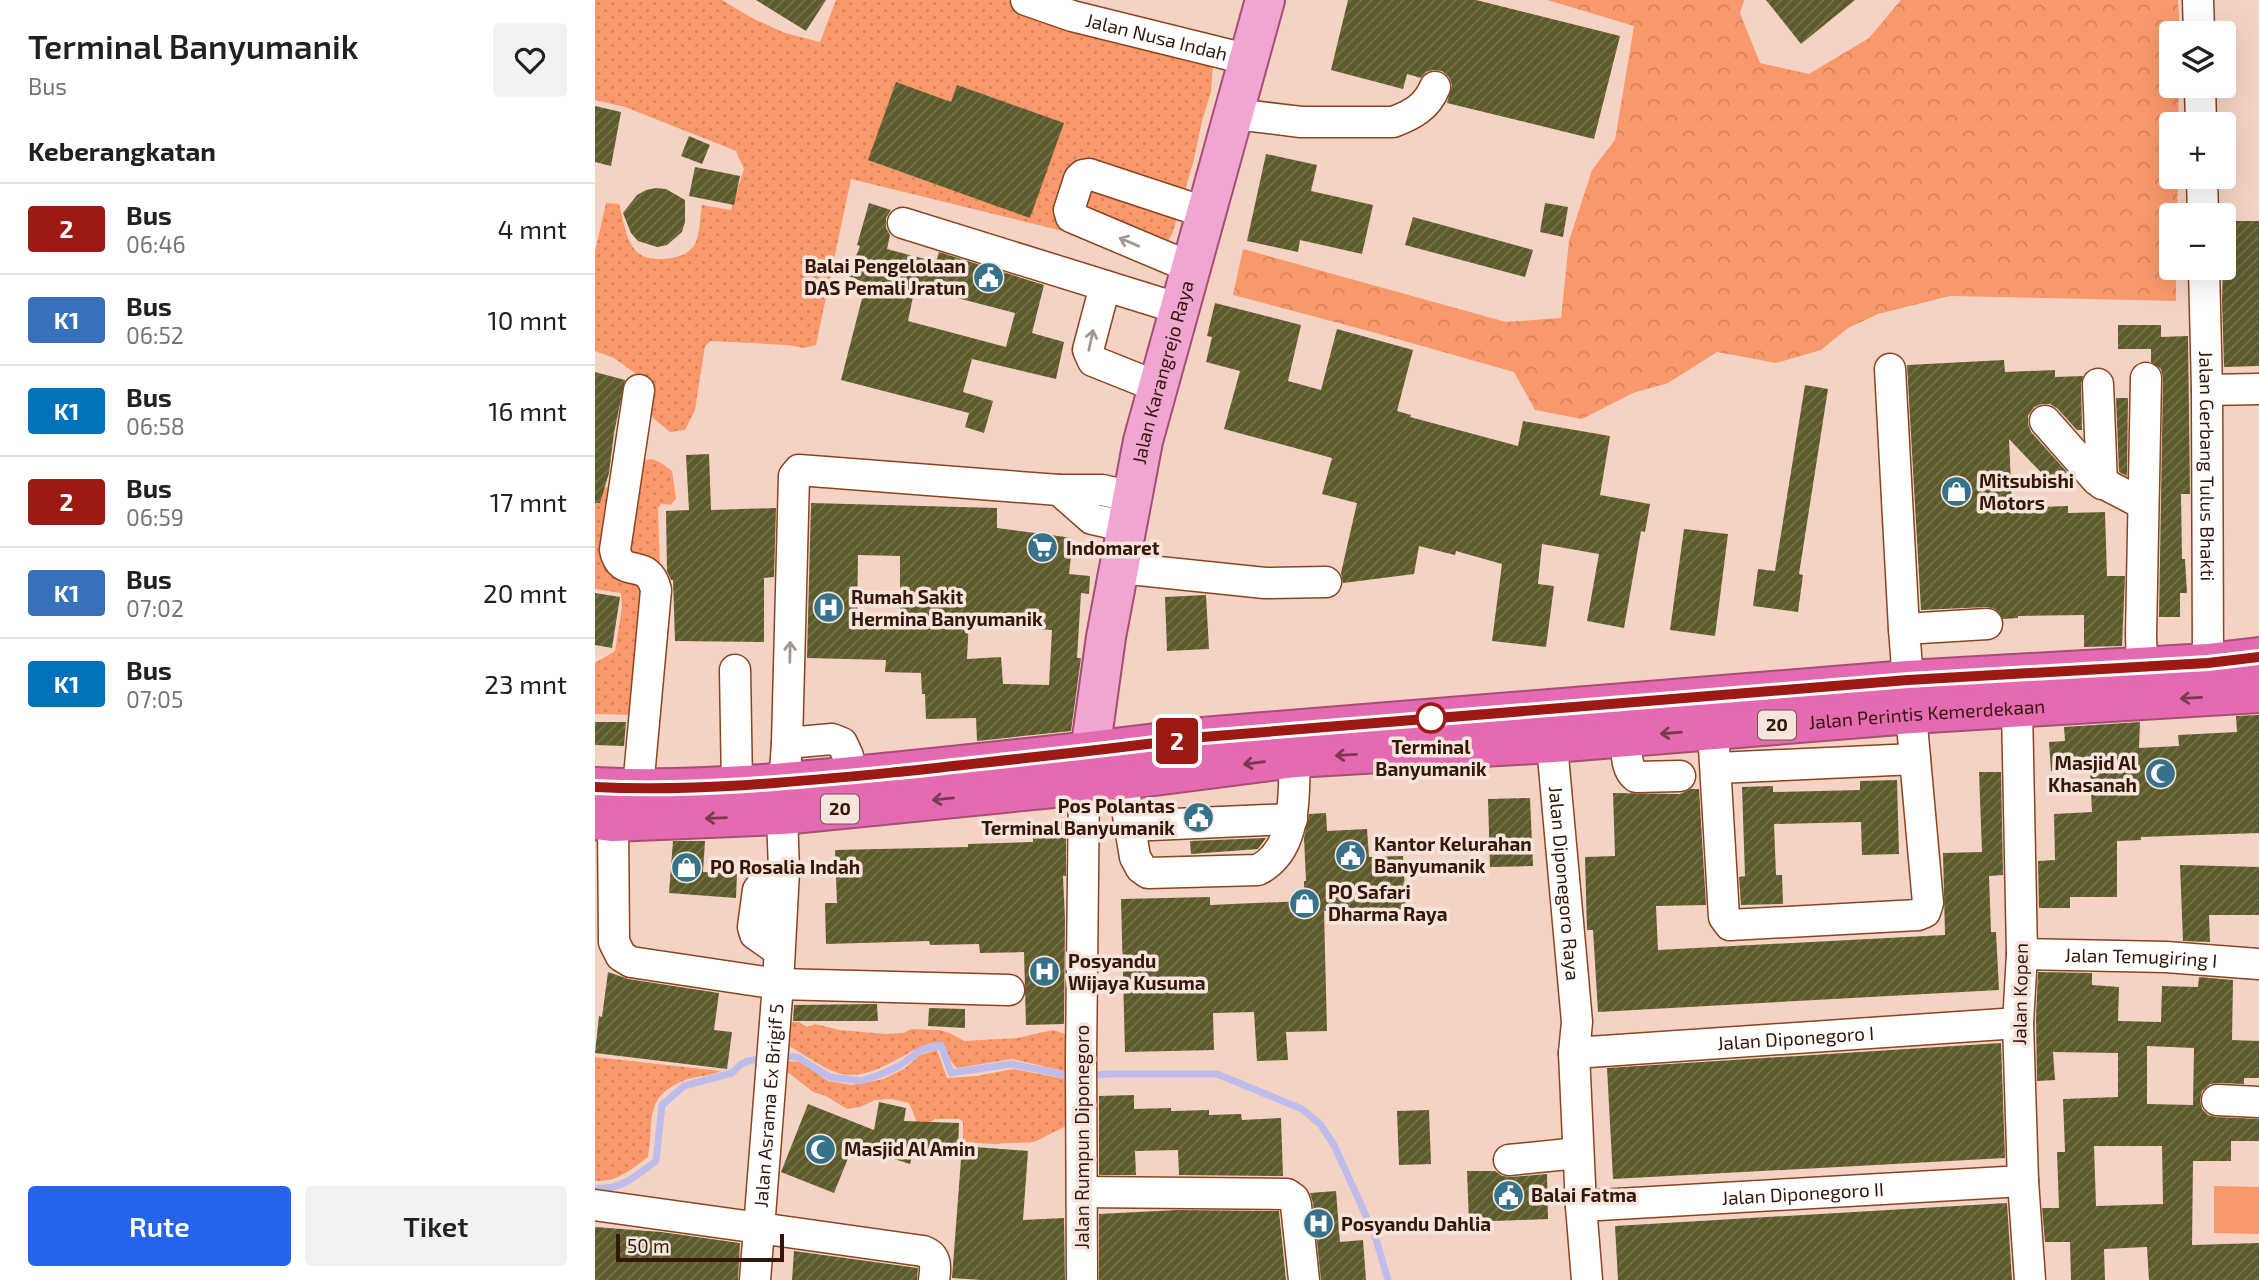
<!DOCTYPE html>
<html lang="id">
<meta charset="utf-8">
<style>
:root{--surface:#fff;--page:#f2f2f2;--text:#202124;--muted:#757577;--line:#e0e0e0;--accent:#2563eb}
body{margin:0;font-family:"Exo 2",sans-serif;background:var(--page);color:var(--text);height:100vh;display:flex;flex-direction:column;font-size:26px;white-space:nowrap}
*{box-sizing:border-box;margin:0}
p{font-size:23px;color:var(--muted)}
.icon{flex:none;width:38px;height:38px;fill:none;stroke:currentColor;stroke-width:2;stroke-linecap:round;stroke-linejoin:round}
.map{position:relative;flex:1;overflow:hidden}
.side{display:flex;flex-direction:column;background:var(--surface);width:595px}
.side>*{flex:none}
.badge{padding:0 14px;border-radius:5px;font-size:24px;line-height:46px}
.fabs{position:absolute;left:1564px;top:21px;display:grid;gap:14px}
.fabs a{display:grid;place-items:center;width:77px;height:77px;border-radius:7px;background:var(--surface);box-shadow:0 7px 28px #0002;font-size:35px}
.scale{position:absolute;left:21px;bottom:18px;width:168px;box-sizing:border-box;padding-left:7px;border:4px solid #351708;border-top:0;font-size:19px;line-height:24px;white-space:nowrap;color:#351708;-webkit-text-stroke:5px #f6e5dd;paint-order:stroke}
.map>.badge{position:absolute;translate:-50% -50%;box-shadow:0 0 0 4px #fff}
h2{padding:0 28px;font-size:26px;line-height:63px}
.round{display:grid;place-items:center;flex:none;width:74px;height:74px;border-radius:7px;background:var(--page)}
.head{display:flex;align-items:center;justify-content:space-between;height:119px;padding:0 28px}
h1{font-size:33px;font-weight:600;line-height:52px}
.primary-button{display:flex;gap:14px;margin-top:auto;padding:14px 28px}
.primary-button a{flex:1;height:80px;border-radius:7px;background:var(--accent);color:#fff;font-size:28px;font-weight:600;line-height:80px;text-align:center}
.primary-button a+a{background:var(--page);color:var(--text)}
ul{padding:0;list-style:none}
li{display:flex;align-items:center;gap:21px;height:91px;padding:0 28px;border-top:2px solid var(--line)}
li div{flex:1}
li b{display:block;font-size:26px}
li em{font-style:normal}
li .badge{min-width:77px;font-weight:700;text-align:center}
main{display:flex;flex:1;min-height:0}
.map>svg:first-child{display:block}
</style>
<main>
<section class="side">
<div class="head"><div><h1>Terminal Banyumanik</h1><p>Bus</p></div><a class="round"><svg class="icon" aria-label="heart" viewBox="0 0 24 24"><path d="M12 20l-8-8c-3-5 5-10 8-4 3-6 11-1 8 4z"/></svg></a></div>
<h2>Keberangkatan</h2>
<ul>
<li><span class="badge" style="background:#9c1a13;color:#fff">2</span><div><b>Bus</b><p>06:46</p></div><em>4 mnt</em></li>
<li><span class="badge" style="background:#3671b9;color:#fff">K1</span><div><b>Bus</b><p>06:52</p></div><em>10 mnt</em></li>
<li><span class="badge" style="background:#0072bc;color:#fff">K1</span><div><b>Bus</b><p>06:58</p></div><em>16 mnt</em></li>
<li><span class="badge" style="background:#9c1a13;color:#fff">2</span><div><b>Bus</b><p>06:59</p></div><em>17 mnt</em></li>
<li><span class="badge" style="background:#3671b9;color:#fff">K1</span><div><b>Bus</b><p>07:02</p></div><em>20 mnt</em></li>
<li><span class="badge" style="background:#0072bc;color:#fff">K1</span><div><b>Bus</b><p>07:05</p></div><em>23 mnt</em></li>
</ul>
<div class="primary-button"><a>Rute</a><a>Tiket</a></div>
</section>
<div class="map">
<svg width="1664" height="1280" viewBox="0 0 1664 1280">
<defs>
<pattern id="grass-dots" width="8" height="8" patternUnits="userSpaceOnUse" patternTransform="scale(1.75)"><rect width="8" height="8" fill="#f9996b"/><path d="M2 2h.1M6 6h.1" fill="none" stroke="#d6835b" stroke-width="1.8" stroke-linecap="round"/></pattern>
<pattern id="forest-crowns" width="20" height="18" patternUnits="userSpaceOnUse" patternTransform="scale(1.75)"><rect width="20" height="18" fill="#f9996b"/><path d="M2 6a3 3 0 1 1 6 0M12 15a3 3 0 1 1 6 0" fill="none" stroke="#d6835b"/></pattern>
<pattern id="building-hatch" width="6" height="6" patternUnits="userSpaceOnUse" patternTransform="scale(1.75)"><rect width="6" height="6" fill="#5d5b2c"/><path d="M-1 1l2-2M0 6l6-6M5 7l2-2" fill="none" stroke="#76724e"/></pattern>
</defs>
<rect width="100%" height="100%" fill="#f5d3c4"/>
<path fill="url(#grass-dots)" d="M0,0H127L157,18L190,33L225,42L241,0H412L472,22L618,66L616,92L607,121L599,159L578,232L565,255L256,179L221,345L209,348L192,345L116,341L110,346L100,410L90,430L75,432L58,418L49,391L40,373L19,358L0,351V252L11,203L24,204C33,238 33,265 77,258C86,256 95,253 100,244C105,234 105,216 107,205L136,210L149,169L141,151L30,107L0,100Z
M57,459L68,464L77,471L81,498L76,505L66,504L63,508L65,573L39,715L0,714V663L20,651L27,607L26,593L0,589V482L6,488L21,487L46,461Z
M196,1022H204L212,1027L220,1024L245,1030L291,1034L308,1033L317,1029L344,1030L355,1033L369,1041L422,1038L458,1030L477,1036L478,1073L417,1059L362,1068C353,1061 354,1050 346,1042C327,1043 317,1052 301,1060C245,1091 236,1068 188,1043L190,1025Z
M342,1050L352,1078L382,1076L418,1069L471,1079L480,1087L479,1122L439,1142L398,1144L368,1142V1122L365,1119H340L331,1126L322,1122L314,1103L296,1099L280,1100L265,1107L252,1109L231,1096L218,1092L190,1070L191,1061L205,1062L233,1081L257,1085L288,1079L309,1069L325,1055Z
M0,1057L126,1071C115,1076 103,1076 93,1079C47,1096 60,1119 53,1157C36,1170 22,1182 0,1181Z"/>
<path fill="url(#forest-crowns)" d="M952,0H1149L1145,13L1165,63L1214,74L1274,38L1306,0H1583L1585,33H1577V86H1584L1583,124H1577V177H1583L1582,215H1577V268H1581V301L1355,296L1283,314L1253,328L1226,350L1181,363L1122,352L1073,383L1038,393L987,419L940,410L919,372L781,333L638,295L648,249L911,322L966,318L974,241L997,170L1020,140L1039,26Z"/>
<path fill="#f9996b" d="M1619,1186L1664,1187V1234L1619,1233Z"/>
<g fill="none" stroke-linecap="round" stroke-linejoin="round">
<path stroke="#bdbceb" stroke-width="7" d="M183,1056L202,1057L235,1077L266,1081L284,1075L304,1066L326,1050L346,1045L356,1073L416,1064L481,1077
M493,1076L512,1074H622L707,1109L726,1125L740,1147L780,1236L793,1280
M0,1188C25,1191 42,1175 61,1161L67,1105L89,1086L137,1073L146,1064L153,1061L171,1058"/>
</g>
<path fill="url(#building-hatch)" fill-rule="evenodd" d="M161,0H231L211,31Z
M753,0H881L1025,36L999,139L852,103L857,85L854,77L847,71L838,70L831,72L826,78L812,74L808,89L736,70Z
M1171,0H1260L1206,44Z
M301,82L356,102L362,85L469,123L435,218L273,160Z
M0,106L26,112L16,166L0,162Z
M94,136L115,145L107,164L86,156Z
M671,154L722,165L716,191L778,205L767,254L705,240L703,252L652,241Z
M100,167L145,176L139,205L94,196Z
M61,188L71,189L90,200V222L87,232L72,245L62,247L43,241L36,233L28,213L42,195L51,190Z
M274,203L296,210L291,218V228L295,235L292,249L341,262L344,252L449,285L437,333L469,342L461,379L377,359L368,392L398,401L389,433L370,427L374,413L246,380L271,283L253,276L265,246L262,245ZM320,287L420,313L411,347L313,321Z
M950,203L973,207L968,237L945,232Z
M818,217L938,250L930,277L810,245Z
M1629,221H1664V366L1629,367L1627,301Z
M620,303L706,325L693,381L726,390L742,329L818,350L802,411L816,415L815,417L923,446L928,421L1015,436L1005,495L1055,504L1050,532L1046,531L1029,628L992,621L1004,554L947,544L943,584L959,586L951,647L897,641L907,564L861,551L860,555L824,546L819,574L748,583L746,573L762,503L727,494L737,458L629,429L645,371L611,362L617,337L612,336Z
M1523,325H1566V337L1593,336L1595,494H1586L1587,559H1590L1592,593H1585V617H1564L1568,378L1566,369L1556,362V349H1523Z
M1409,360L1410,372L1460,370V377L1488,376L1486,385L1487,430H1482L1463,409L1455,404H1447L1439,407L1433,416V424L1436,432L1472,472L1458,485L1414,439L1417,508L1473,506V513L1510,512L1512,576H1530L1527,646L1489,647V615L1423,616V618L1408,619L1400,609L1392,607L1326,610L1312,365Z
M0,372L30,380L19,433L14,473L5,503H0Z
M1210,385L1233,389L1204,574L1208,575L1203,612L1158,606L1163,569L1180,571Z
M1521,398H1533L1532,476L1524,472Z
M114,454L116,510L181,508L179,577L169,578V642L80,641L78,580H76L72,571L71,511L94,510L91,455Z
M216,503L402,508V528L478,538L474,574L495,576L494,594L486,593L482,658H486L476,731L382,741L381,718L331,719L330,694H327L326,673L290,672L291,660L212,658ZM263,555L305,556V623H262ZM424,618L423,628L457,630L454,685L408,684L406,657L372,659L374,619Z
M1089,529L1133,534L1120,636L1075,630Z
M0,593L25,597L17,648L0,645Z
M611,595L614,649L572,651L570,597Z
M1664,715V833L1546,837V840L1522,841V897H1475V908H1444L1443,861L1460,860L1459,814L1497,812L1495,770L1456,771L1454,742L1470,741L1469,727L1545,722L1544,748L1584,746L1583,735L1642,732L1641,716Z
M0,722H31L29,746L0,745Z
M1384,772H1406L1408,875L1394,876L1396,932H1401L1404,990L1003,1012L998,930H992L990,857L1020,856L1018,793L1085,794L1096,789H1104L1111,905L1061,906L1063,950L1350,935L1348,853L1387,852Z
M1302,780L1304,854L1267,855L1266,822L1179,824L1181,875H1187L1188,904L1146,905L1144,877L1150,876L1147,787L1178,786V792L1265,790V781Z
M935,798L938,866L895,867L893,799Z
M731,813L732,831L772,829L774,857L808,856L811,909L729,911L732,1031L691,1032L693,1060L662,1061L659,1012L618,1013L619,1050L530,1052L526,899L615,897V905L709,901V881H711L709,838L714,814Z
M471,822V876H468L470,919L469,1024L431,1025L429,952L385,953L384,944L335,945L334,941L231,944L230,903H242L240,850L329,848L373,847V844L438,842V824Z
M671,838L663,849L596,854L595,841Z
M78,841H110L108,872L142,874L141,898L74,893Z
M1585,865L1664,867V915H1614L1615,942L1588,941Z
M13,972L33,979L124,993L119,1030L137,1032L132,1069L0,1053L4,1016L7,1017Z
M1443,972L1497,973V985L1524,987L1523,1021L1566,1022L1567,986L1603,987L1604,977L1638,980L1637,1040L1664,1041V1078H1649V1084L1623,1083L1615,1084L1607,1091L1605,1100L1607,1109L1613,1115L1621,1117L1664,1119V1141H1636V1161H1598L1597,1245L1664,1243V1280H1554L1552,1247L1509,1249L1510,1280H1476L1475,1242H1450L1447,1208H1464L1462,1152H1470L1468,1099L1523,1097V1053L1458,1052L1460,1080L1442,1081L1441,1017ZM1552,1046L1599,1048L1598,1105L1552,1104ZM1499,1146H1567L1568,1204L1501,1206Z
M282,1004L283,1021H198L199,1005Z
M334,1008L370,1009V1028L333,1026Z
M1406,1043L1410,1158L1018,1179L1012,1068Z
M539,1095V1109L576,1108V1111L614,1110V1115L646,1114L647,1120L686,1118L688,1176L584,1175L583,1150L540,1151L541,1175H504V1096Z
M284,1102L311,1108L309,1121L364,1123L363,1151L319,1150L315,1164L258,1146L239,1193L186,1172L213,1104L279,1130Z
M834,1110L836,1164L804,1165L802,1111Z
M367,1146L433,1151L428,1220L469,1218L470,1280H386L357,1278Z
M872,1171H900L907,1176L916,1177L952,1174L953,1219L874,1222Z
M741,1191L745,1242L768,1240L771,1280H726L718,1203L715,1193Z
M1412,1203L1417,1280H1023L1020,1226Z
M582,1210L684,1211L691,1280H504V1214Z
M0,1227L66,1232L145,1243L143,1280H0Z
M199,1251L323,1268L322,1280H197Z"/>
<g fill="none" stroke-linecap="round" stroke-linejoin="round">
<defs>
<g id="minor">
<path id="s1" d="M431,0L477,16L655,60"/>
<path d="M1603,0L1604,33"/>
<path d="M1605,86L1606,124"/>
<path d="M640,114L706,122H798C817,115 832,107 840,87"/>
<path d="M1607,177L1608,215"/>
<path d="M308,223L585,309"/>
<path d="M597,268L476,217L474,210L484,179L488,175L494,174L612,213"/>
<path id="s2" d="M1609,268L1612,390L1613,663"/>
<path d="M510,286L493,350L498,361L563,387"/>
<path d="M1295,369L1309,629"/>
<path d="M1503,384L1507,484"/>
<path d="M1612,390L1664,389"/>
<path d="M1450,421L1502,480L1548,504"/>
<path d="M464,490L497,519L532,527"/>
<path d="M525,568L670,583L731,582"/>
<path d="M1547,666L1546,635L1551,378"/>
<path d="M140,670L142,785"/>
<path d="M1313,680L1309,629L1392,624"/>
<path d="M1422,708L1427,954L1423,1023L1428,1181L1435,1280"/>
<path id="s3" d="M955,723L982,1022L979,1053L986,1206L992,1280"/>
<path d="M1118,730L1129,917L1135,925L1323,915L1330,912L1333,903L1316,714"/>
<path d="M1030,737C1032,750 1030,769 1041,777L1085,776"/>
<path d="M192,743L237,739L247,743L253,756V777"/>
<path d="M1122,768L1320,759"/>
<path d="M527,779L540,857L546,868L553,873L663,870C703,849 698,797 700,758"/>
<path d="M43,788L61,590C53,555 26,581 20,550L44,390"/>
<path d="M18,822L19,942L26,956L36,962L183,984L414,990"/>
<path d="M533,826L697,819"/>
<path d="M184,951L160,934L158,927L163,890L167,885L189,871"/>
<path id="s4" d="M1427,954L1571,957L1664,964"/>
<path id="s5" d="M979,1053L1423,1023"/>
<path d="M1622,1100L1664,1102"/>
<path d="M914,1160L983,1153"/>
<path d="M487,1192L692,1194L699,1199L701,1205L709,1280"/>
<path d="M0,1205L328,1251C342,1256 341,1267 339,1280"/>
<path id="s6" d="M986,1206L1428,1181"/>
<path id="s7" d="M160,1280L183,984L189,871L187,815L192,743L199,476L204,470L464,490H507L538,497"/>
<path d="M487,1280L486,1060L489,785L492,766"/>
</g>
<g id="major">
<path id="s8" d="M495,752L511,637L548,441L670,0"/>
</g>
<g id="highway">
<path d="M0,787C106,792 212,781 318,770C415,760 511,750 608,737L1313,680L1613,663L1664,657"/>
<path id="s9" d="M0,820L18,822L187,815L489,785L700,758L958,743L1316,714L1664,693"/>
</g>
</defs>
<use href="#minor" stroke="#8a441f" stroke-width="33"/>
<use href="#major" stroke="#a74e76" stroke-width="42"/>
<use href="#highway" stroke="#a74e76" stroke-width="42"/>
<use href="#minor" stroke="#fff" stroke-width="30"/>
<use href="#major" stroke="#efa6d1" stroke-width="38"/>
<use href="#highway" stroke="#e46bb2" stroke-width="38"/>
</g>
<defs><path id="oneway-shaft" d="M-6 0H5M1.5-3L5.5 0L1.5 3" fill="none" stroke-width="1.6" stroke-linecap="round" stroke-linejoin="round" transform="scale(1.75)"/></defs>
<g stroke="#a49790">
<use href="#oneway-shaft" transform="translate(534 242) rotate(-157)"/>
<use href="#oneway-shaft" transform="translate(496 340) rotate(-78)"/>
<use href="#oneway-shaft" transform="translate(195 652) rotate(-89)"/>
</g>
<g stroke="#7b394c">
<use href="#oneway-shaft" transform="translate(1596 698) rotate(177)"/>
<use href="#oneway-shaft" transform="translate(1076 733) rotate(175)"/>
<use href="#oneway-shaft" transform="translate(751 755) rotate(177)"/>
<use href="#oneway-shaft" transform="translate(659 763) rotate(173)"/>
<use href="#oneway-shaft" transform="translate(348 799) rotate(174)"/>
<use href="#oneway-shaft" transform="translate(121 818) rotate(178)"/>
</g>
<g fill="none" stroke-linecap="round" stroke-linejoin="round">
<defs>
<path id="line" d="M0,787C104,792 209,781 313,771C411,760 510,750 608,737L1313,680L1613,663L1664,657"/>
</defs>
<use href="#line" stroke="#fff" stroke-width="16"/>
<use href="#line" stroke="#9c1a13" stroke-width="10"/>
</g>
<defs>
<symbol id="civic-disc" viewBox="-11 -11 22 22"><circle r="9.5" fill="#36728a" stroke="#f6e5dd"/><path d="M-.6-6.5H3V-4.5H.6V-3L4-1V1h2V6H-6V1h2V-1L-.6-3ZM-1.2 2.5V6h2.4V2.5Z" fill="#fff"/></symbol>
<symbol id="shop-disc" viewBox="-11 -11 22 22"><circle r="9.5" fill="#36728a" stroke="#f6e5dd"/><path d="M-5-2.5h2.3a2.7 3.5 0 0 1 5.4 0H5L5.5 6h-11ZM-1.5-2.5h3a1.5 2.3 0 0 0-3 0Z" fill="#fff"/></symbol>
<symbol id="supermarket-disc" viewBox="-11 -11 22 22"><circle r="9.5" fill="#36728a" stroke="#f6e5dd"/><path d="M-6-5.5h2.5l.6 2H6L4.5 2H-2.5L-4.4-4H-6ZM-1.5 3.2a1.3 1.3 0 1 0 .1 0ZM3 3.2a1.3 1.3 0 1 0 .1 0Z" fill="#fff"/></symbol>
<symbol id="hospital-disc" viewBox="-11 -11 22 22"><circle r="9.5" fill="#36728a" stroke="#f6e5dd"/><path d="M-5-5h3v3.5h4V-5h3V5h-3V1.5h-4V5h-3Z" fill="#fff"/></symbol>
<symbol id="mosque-disc" viewBox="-11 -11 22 22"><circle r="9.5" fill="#36728a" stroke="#f6e5dd"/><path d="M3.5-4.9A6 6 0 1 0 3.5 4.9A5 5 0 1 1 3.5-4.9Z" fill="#fff"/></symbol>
</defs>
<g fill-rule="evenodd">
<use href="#civic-disc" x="376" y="260" width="35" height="35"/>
<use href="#shop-disc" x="1344" y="474" width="35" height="35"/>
<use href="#supermarket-disc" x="430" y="530" width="35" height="35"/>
<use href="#hospital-disc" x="216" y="590" width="35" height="35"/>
<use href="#mosque-disc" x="1548" y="756" width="35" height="35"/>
<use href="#civic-disc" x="586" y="800" width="35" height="35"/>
<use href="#civic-disc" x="738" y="838" width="35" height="35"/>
<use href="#shop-disc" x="74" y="850" width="35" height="35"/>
<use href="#shop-disc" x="692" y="886" width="35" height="35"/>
<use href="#hospital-disc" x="432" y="954" width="35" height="35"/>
<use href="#mosque-disc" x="208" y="1132" width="35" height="35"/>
<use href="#civic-disc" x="896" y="1178" width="35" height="35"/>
<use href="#hospital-disc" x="706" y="1206" width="35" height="35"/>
</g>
<circle fill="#fff" stroke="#9c1a13" stroke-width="3.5" cx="836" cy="718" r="14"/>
<g text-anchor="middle" stroke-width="7" stroke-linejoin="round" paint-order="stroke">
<g fill="#f6e5dd" stroke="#6f5548" stroke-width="2">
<rect x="1163" y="710.5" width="38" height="29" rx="5"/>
<rect x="226" y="794.5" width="38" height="29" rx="5"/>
</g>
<g font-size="18" font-weight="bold" fill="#351708">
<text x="1182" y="731">20</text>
<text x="245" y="815">20</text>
</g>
<g font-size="19" fill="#351708" stroke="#f6e5dd">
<text dy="7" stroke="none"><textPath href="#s1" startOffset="136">Jalan Nusa Indah</textPath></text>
<text dy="7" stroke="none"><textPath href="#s8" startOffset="387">Jalan Karangrejo Raya</textPath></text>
<text dy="7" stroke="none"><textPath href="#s2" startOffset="198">Jalan Gerbang Tulus Bhakti</textPath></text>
<text dy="7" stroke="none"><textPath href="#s9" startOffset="1337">Jalan Perintis Kemerdekaan</textPath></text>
<text dy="7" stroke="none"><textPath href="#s3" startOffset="161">Jalan Diponegoro Raya</textPath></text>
<text dy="7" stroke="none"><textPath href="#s4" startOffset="119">Jalan Temugiring I</textPath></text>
<text transform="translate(1425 994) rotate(-89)" y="7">Jalan Kopen</text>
<text dy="7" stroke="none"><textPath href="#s5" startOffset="222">Jalan Diponegoro I</textPath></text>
<text dy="7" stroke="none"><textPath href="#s7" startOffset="175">Jalan Asrama Ex Brigif 5</textPath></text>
<text transform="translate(487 1137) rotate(-90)" y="7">Jalan Rumpun Diponegoro</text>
<text dy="7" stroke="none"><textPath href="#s6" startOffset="222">Jalan Diponegoro II</textPath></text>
</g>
<g font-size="19" font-weight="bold" fill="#351708" stroke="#f6e5dd" text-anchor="start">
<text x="371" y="273" text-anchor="end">Balai Pengelolaan<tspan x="371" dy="22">DAS Pemali Jratun</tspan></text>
<text x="1384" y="488">Mitsubishi<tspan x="1384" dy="22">Motors</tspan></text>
<text x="471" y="555">Indomaret</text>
<text x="256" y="604">Rumah Sakit<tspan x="256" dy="22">Hermina Banyumanik</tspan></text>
<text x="1542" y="770" text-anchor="end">Masjid Al<tspan x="1542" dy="22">Khasanah</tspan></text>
<text x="580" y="813" text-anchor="end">Pos Polantas<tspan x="580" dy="22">Terminal Banyumanik</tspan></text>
<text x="779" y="851">Kantor Kelurahan<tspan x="779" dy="22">Banyumanik</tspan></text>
<text x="115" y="874">PO Rosalia Indah</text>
<text x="733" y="899">PO Safari<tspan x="733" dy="22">Dharma Raya</tspan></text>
<text x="473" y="968">Posyandu<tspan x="473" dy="22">Wijaya Kusuma</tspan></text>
<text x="249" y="1156">Masjid Al Amin</text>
<text x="936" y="1202">Balai Fatma</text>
<text x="746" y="1231">Posyandu Dahlia</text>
</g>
<g font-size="19" font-weight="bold" fill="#351708" stroke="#f6e5dd">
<text x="836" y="754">Terminal<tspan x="836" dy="22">Banyumanik</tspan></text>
</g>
</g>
</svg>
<div class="fabs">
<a><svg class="icon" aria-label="layers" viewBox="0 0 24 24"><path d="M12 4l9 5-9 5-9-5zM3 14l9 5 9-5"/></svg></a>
<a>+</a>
<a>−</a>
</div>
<div class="scale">50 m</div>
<b class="badge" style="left:582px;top:741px;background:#9c1a13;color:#fff">2</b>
</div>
</main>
